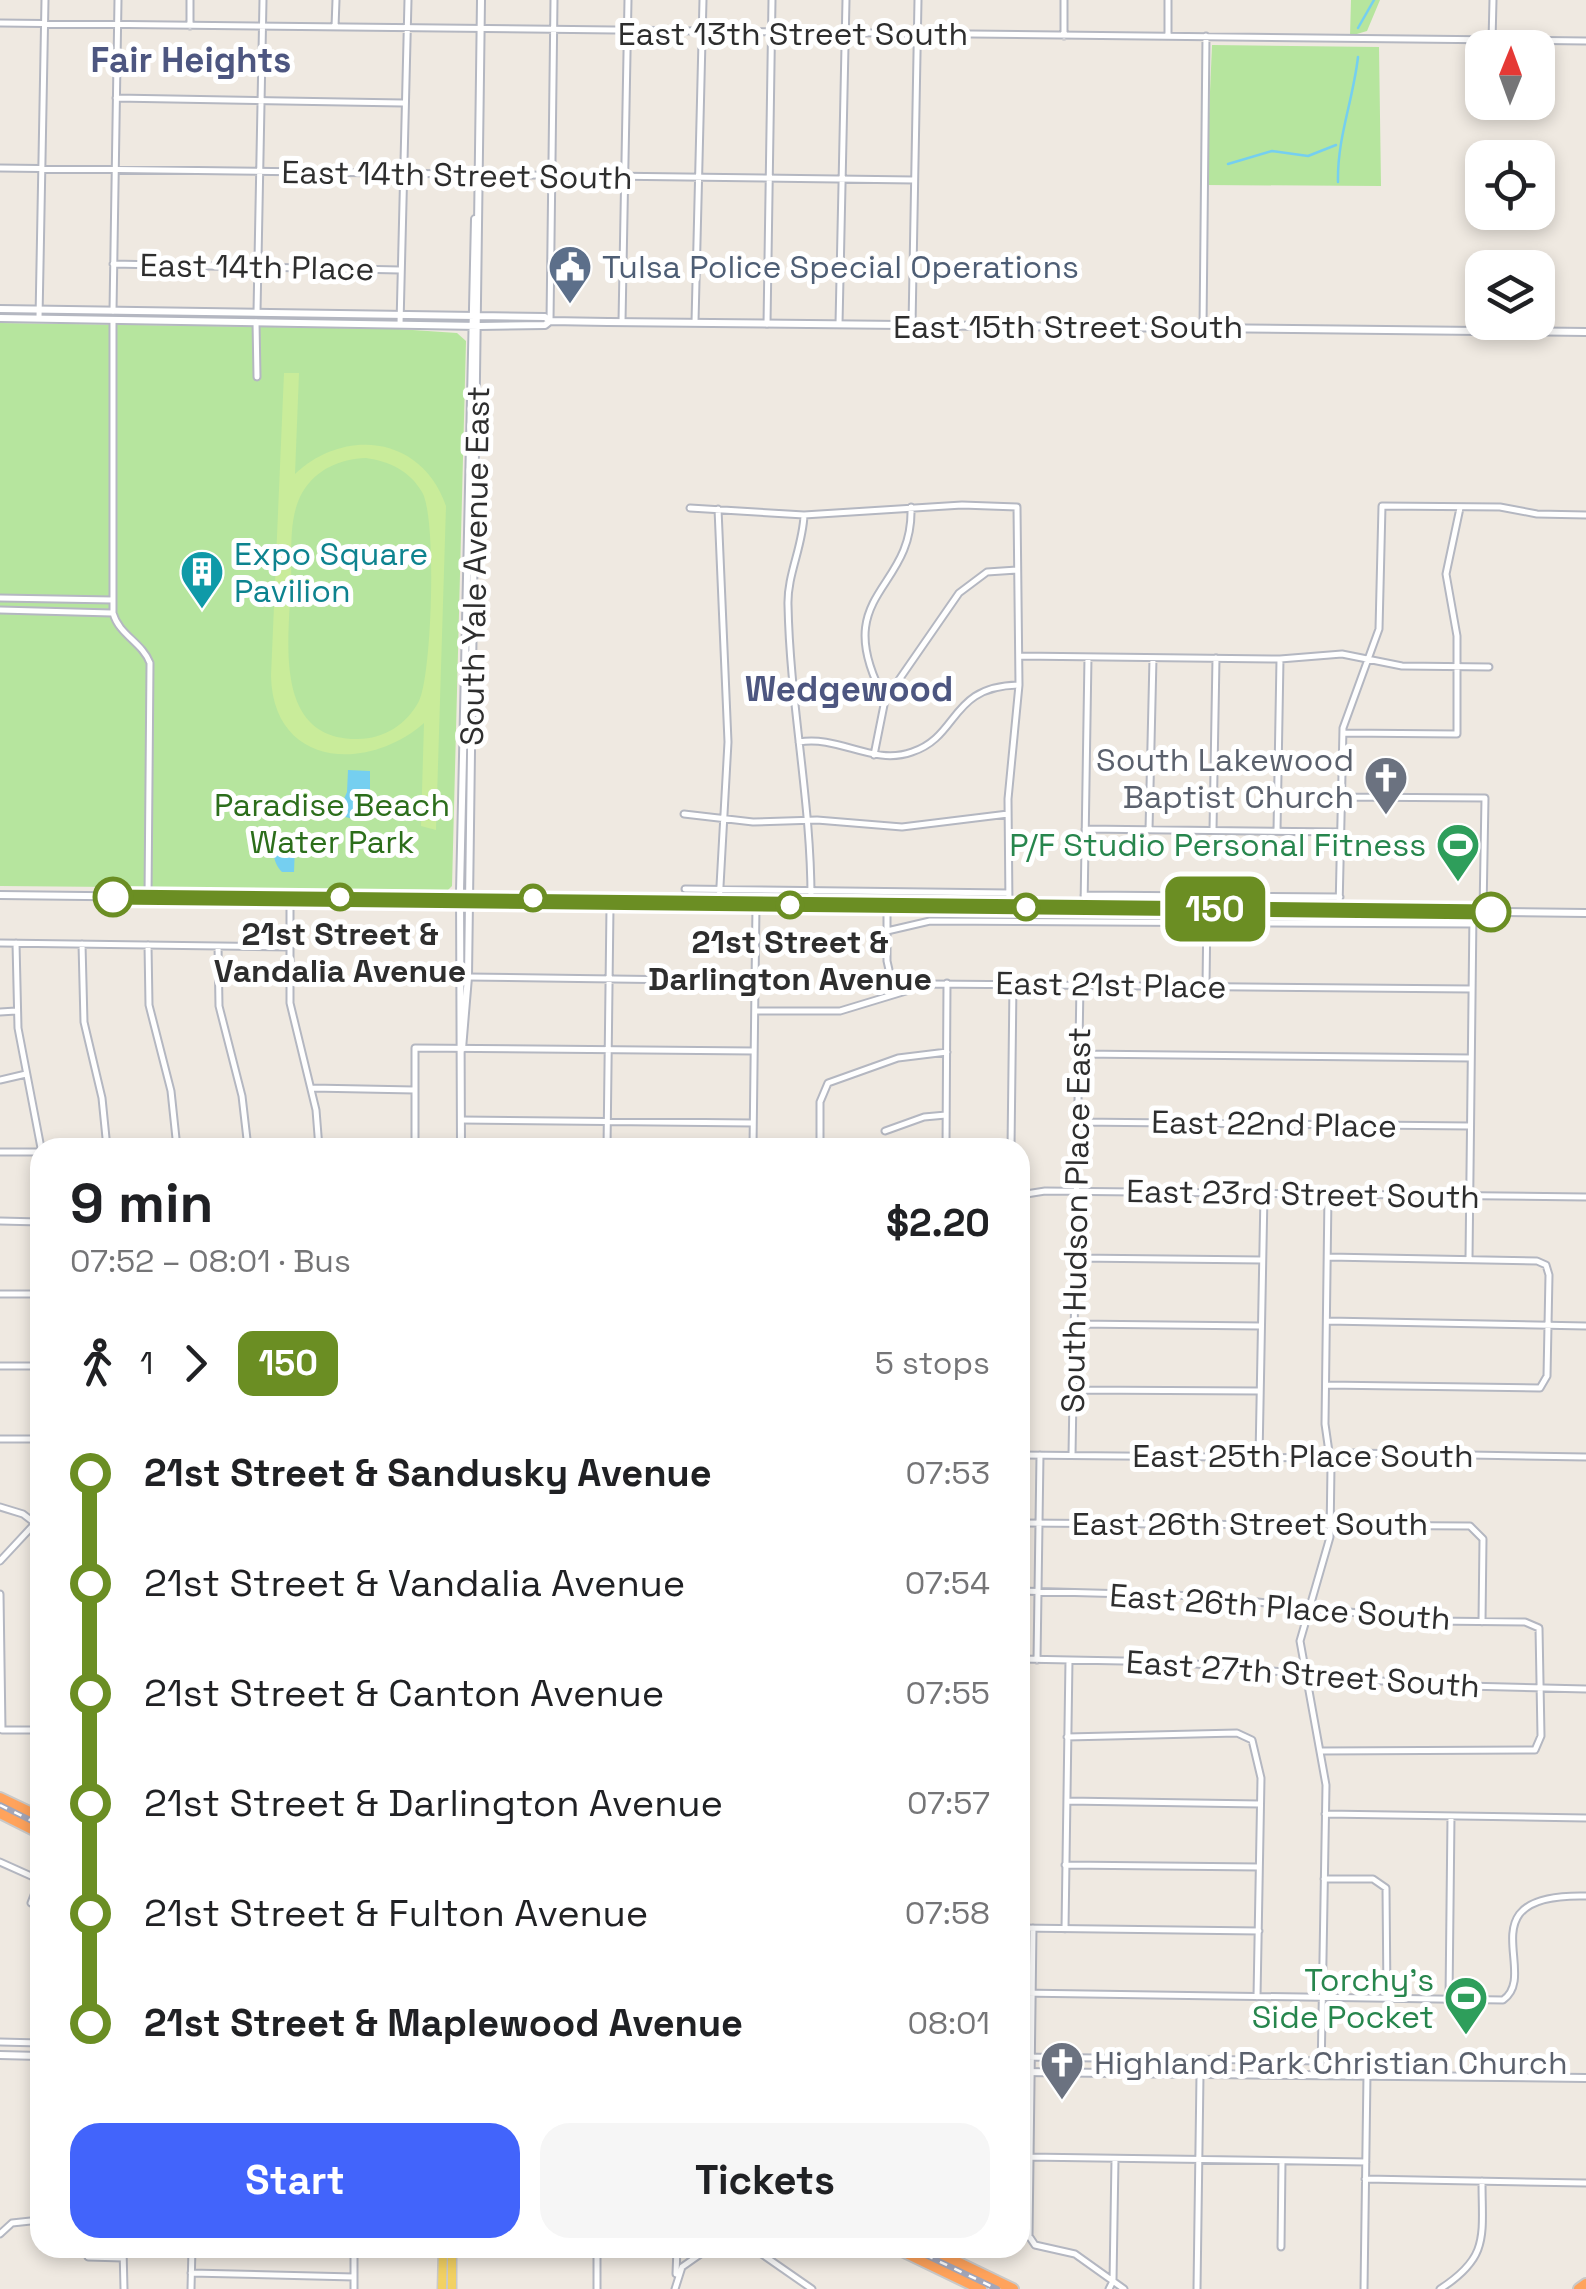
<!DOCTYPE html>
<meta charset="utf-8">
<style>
:root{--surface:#fff;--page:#f6f6f6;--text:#202124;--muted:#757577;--accent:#4264fb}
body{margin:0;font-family:"Space Grotesk",sans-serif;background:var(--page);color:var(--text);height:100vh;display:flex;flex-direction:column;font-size:38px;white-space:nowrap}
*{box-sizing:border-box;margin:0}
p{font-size:32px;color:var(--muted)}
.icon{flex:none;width:55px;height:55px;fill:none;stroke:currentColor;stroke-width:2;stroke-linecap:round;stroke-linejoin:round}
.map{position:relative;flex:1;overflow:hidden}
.panel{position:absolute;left:30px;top:1138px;width:1000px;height:1120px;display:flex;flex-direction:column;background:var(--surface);border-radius:30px;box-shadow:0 5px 15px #0003}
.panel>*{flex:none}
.badge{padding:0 20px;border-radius:15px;font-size:35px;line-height:65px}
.needle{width:65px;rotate:1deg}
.buttons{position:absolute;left:1465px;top:30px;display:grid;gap:20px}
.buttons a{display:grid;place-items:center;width:90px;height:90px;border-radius:20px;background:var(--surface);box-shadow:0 5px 15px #0003;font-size:50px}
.map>.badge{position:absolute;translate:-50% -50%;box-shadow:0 0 0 5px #fff}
.legs{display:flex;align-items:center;gap:15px;height:110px;padding:0 40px;font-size:32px}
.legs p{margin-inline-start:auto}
.overview{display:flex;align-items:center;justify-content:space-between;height:170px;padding:0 40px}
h1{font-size:55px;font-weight:600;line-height:75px}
.primary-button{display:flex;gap:20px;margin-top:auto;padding:20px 40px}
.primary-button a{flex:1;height:115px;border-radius:30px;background:var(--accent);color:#fff;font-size:40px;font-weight:600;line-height:115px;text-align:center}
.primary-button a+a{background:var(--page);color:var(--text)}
ul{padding:0 40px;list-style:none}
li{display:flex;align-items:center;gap:35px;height:110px;font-size:38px}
li i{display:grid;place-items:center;width:15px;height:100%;margin:0 12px;background:currentColor}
li i::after{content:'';width:25px;height:25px;margin:-12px;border:8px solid;border-radius:50%;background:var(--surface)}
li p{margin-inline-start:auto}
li:first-child i{background:linear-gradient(#0000 50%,currentColor 0)}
li:last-child i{background:linear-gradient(currentColor 50%,#0000 0)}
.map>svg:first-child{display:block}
</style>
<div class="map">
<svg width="1586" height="2289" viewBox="0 0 1586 2289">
<rect width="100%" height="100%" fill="#efe9e1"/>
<path fill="#b6e59e" d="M1351,0H1380L1367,31L1350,36Z
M1212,45L1379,47L1381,186L1206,185Z
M0,323L398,329L457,333L466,341L452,886L448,890L0,886Z"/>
<path fill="#c9ec9a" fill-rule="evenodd" d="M284,373H299L295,474C345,427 422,436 446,506L436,830L421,826L424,723C367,773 273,767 271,676ZM366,458C389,461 410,471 422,492C437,516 432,675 419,701C407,724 384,739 358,739C272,740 289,638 291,582C292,554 288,518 302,493C316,469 340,459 366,458Z"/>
<path fill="#75cff0" d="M348,770L370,771V792L379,816L358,820L337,815L347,792Z
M278,836L286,837L295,847L294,872H282C273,863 270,846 278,836Z"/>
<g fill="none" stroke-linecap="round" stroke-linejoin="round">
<path stroke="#75cff0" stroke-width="2.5" d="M1358,28L1374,0
M1228,164L1272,151L1308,156L1336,145
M1338,182C1337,138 1353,101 1358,57"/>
<defs>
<path id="street" d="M0,23L1586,41
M190,26V0
M335,27L336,0
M1064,36V0
M1168,36V0
M1492,41L1493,0
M116,98L403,103
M0,168L914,180
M113,264L400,270
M113,311L118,0
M257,312L263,0
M39,318L45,0
M113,320V613C119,635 142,642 150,663L148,897
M550,321L554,0
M256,322L257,377
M622,322L628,0
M695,322L703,0
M400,324L408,0
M767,324L772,0
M839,324L846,0
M912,325L918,0
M1203,328L1206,36
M690,508L804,515L962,505L1017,507L1019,685L1008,799L1009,907
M718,509L728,742L719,904
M804,515C803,546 787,575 788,605C790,706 812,804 811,905
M0,598L113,600
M0,610L112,613
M1019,656L1280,659L1342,654L1402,666L1489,667
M885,700C827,592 914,593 911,507
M1343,733L1457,734V636L1446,574L1460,508
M799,742C839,735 873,766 912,752C960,736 949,686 1019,685
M874,755L885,700L959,593L987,572L1017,570
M1341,797L1485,798L1483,911
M684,814L753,822L817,820L902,827L1008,814
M1085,829L1341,832
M1149,830L1153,658
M1213,830L1216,658
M1277,831L1280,659
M685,889L1009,893
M1084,895L1340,897
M290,898V1003L316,1110L319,1148
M887,906V961L894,992
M1084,908L1088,657
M1339,910L1343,728L1379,629L1382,506L1500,507L1537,514L1586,515
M887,931L930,921L1472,924
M0,943L290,947
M16,943L18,1028L41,1148
M82,944L84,1022L102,1098L107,1148
M148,945L149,1005L171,1091L177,1148
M218,946L219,1006L242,1096L248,1148
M468,977L755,981
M1206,986L1207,909
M755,1011H840L929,984L1472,989
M0,1012L16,1011
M1079,1054L1471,1058
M0,1080L26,1074
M312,1088L414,1090
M461,1120L753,1123
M1078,1122L1470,1126
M885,1131L924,1117L946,1115
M415,1148V1048L754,1051
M607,1148L610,907
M753,1148L756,905
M820,1148V1102L828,1083L898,1058L947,1052
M946,1148L947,983
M1011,1148L1013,984
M0,1152H40
M1020,1195L1045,1191L1586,1197
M0,1221L40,1222
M1076,1258L1262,1260
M1469,1259L1473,912
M0,1294H40
M1327,1321L1586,1326
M1075,1324L1261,1326
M0,1366H40
M1326,1385L1540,1388L1547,1376L1549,1275L1546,1265L1537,1261L1328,1257
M1074,1390L1260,1391
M0,1439H40
M1020,1455L1323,1458L1354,1453L1586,1457
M1072,1455L1080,985
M1259,1457L1264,1194
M0,1507L23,1514L40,1527
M1020,1523L1470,1526L1483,1539L1482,1622
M0,1561L40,1518
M1020,1591L1202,1596L1432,1621L1525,1622L1539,1628L1541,1736L1535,1750L1321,1751
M0,1594L2,1730
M1020,1659L1174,1662L1426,1685L1586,1689
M1037,1660L1040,1455
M3,1730H40
M1067,1737L1237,1733L1252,1740L1261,1778L1257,1997
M1067,1801L1259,1804
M1325,1814L1586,1818
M0,1862L40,1880
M1065,1865L1259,1867
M1324,1879H1373L1386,1888L1387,1998
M31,1903L40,1880
M1020,1928L1259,1931
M1033,1928L1029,2236L1035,2245L1075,2254L1124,2289
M1065,1929L1069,1660
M1020,1993L1503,2000C1541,1974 1463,1893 1586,1896
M1449,1999L1451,1816
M0,2042L40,2043
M1020,2057L1321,2061
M1321,2074L1326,1785L1300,1641L1330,1537L1331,1466L1325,1424L1328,1195
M1028,2157L1366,2162
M1365,2179L1586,2183
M0,2234L12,2223L40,2220
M1281,2247L1282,2161
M123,2248L124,2289
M753,2248L812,2289
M88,2257L123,2258
M191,2273L354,2277
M676,2274L677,2248
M191,2289L192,2248
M354,2289V2248
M597,2289V2248
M675,2289L682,2267L709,2248
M1109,2289L1113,2281L1115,2159
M1197,2289L1200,2075
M1364,2289L1367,2074
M1440,2289C1490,2257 1482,2236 1482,2181"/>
<path id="secondary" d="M0,309L545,317L550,321L608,322L1586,332
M0,318L479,326L545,325L550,321
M0,895L1586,913
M321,902L678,908L718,905
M462,1049L468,977L481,0
M461,1148L460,891L475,219
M0,2055L40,2056
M1020,2072L1586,2078"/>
<path id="primary" d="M442,2289L443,2248
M452,2289V2248"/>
<path id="highway" d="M0,1798L40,1817
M0,1813L40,1833
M896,2248L981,2289
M928,2248L1013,2289
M1579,2289L1586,2284"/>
</defs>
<use href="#street" stroke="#b4b7c1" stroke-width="9"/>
<use href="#secondary" stroke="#b4b7c1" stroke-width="10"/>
<use href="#primary" stroke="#c9c9c9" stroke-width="11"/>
<use href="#highway" stroke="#c9c9c9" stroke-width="14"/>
<use href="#street" stroke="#fff" stroke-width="5"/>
<use href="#secondary" stroke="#fff" stroke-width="6"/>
<use href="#primary" stroke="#f2d163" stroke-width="8"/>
<use href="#highway" stroke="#ffa35c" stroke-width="10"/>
<defs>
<path id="rail" d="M0,1805L40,1825
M911,2248L997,2289"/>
</defs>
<use href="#rail" stroke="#a3a6b8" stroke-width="6"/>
<use href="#rail" stroke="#fff" stroke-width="2.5" stroke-dasharray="8" stroke-linecap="butt"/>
</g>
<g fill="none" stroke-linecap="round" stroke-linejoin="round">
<defs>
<path id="line-1" d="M113,897L1491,912"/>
</defs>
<use href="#line-1" stroke="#fff" stroke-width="22"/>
<use href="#line-1" stroke="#6b8e23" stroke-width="15"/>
</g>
<defs>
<symbol id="civic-pin" viewBox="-11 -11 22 30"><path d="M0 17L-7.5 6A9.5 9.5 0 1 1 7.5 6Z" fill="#5c6f8a" stroke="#fff"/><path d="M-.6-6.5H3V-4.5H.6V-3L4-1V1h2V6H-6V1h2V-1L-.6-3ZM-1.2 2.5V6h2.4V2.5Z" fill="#fff"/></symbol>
<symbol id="building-pin" viewBox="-11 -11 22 30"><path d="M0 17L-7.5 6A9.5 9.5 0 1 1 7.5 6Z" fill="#0f9aa8" stroke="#fff"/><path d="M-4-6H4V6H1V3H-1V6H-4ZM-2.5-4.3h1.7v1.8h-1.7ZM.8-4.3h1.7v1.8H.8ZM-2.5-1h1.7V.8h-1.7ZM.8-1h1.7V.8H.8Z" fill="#fff"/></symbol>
<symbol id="church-pin" viewBox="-11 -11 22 30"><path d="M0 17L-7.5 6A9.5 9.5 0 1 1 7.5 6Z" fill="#6b7280" stroke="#fff"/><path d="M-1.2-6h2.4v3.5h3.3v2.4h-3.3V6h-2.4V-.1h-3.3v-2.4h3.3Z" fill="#fff"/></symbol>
<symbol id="stadium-pin" viewBox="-11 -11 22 30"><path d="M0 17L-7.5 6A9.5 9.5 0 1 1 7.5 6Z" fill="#2e9e5b" stroke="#fff"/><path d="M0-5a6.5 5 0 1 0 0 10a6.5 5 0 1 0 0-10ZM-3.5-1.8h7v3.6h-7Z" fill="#fff"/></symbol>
</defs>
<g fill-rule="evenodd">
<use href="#civic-pin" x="545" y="242" width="50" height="68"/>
<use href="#building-pin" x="177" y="547" width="50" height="68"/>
<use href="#church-pin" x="1361" y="753" width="50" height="68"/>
<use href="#stadium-pin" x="1433" y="820" width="50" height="68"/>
<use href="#stadium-pin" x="1441" y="1973" width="50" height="68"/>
<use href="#church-pin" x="1037" y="2038" width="50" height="68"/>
</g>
<g fill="#fff" stroke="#6b8e23" stroke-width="5">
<circle cx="113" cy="897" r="18"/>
<circle cx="340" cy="897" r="12"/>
<circle cx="533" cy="898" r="12"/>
<circle cx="790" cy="905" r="12"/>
<circle cx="1026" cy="907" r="12"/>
<circle cx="1491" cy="912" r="18"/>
</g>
<g text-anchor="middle" stroke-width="10" stroke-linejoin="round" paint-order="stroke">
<g font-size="32" fill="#2e2e2e" stroke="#fff">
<text x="793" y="45">East 13th Street South</text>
<text transform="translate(457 175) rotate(1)" y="11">East 14th Street South</text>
<text transform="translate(257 267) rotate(1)" y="11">East 14th Place</text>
<text x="1068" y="338">East 15th Street South</text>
<text transform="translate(475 566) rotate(-89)" y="11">South Yale Avenue East</text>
<text transform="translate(1111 985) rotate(1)" y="11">East 21st Place</text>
<text transform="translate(1274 1124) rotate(1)" y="11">East 22nd Place</text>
<text transform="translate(1303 1194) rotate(1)" y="11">East 23rd Street South</text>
<text transform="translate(1076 1220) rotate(-89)" y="11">South Hudson Place East</text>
<text x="1303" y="1467">East 25th Place South</text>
<text x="1250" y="1535">East 26th Street South</text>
<text transform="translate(1280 1607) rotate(4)" y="11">East 26th Place South</text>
<text transform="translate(1303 1674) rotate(4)" y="11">East 27th Street South</text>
</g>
<g font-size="32" fill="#4e5e75" stroke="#fff" text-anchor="start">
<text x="602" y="278">Tulsa Police Special Operations</text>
</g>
<g font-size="32" fill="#0d838f" stroke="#fff" text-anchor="start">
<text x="234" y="565">Expo Square<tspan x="234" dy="37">Pavilion</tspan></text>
</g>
<g font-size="32" fill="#5b616d" stroke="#fff" text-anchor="end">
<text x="1354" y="771">South Lakewood<tspan x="1354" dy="37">Baptist Church</tspan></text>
<text x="1094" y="2074" text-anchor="start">Highland Park Christian Church</text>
</g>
<g font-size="32" fill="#2c6e1b" stroke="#fff">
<text x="332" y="816">Paradise Beach<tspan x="332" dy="37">Water Park</tspan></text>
</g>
<g font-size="32" fill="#27864d" stroke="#fff" text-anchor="end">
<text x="1426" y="856">P/F Studio Personal Fitness</text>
<text x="1434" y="1991">Torchy's<tspan x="1434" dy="37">Side Pocket</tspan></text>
</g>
<g font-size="32" font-weight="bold" fill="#2e2e2e" stroke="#fff">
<text x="340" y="945">21st Street &amp;<tspan x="340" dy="37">Vandalia Avenue</tspan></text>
<text x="790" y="953">21st Street &amp;<tspan x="790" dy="37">Darlington Avenue</tspan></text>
</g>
<g font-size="35" font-weight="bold" fill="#4d5680" stroke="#fff">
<text x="191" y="72">Fair Heights</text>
<text x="849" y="701">Wedgewood</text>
</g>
</g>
</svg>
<div class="buttons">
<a><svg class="needle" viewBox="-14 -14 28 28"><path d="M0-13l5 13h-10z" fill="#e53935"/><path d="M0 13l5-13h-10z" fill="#757577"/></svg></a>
<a><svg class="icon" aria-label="locate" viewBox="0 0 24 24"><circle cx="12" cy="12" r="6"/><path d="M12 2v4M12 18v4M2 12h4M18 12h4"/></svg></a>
<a><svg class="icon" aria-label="layers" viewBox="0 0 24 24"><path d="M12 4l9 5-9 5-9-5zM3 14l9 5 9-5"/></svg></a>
</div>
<b class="badge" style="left:1215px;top:909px;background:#6b8e23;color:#fff">150</b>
<section class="panel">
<div class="overview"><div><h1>9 min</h1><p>07:52 – 08:01 · Bus</p></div><b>$2.20</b></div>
<div class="legs"><svg class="icon" aria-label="walk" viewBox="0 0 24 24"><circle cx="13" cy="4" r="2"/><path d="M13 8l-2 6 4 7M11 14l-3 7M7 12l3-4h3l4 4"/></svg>1<svg class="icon" aria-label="forward" viewBox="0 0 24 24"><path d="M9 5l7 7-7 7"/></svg><b class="badge" style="background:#6b8e23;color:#fff">150</b><p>5 stops</p></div>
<ul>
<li><i style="color:#6b8e23"></i><b>21st Street &amp; Sandusky Avenue</b><p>07:53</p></li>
<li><i style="color:#6b8e23"></i><span>21st Street &amp; Vandalia Avenue</span><p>07:54</p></li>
<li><i style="color:#6b8e23"></i><span>21st Street &amp; Canton Avenue</span><p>07:55</p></li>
<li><i style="color:#6b8e23"></i><span>21st Street &amp; Darlington Avenue</span><p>07:57</p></li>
<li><i style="color:#6b8e23"></i><span>21st Street &amp; Fulton Avenue</span><p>07:58</p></li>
<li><i style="color:#6b8e23"></i><b>21st Street &amp; Maplewood Avenue</b><p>08:01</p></li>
</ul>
<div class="primary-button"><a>Start</a><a>Tickets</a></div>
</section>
</div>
